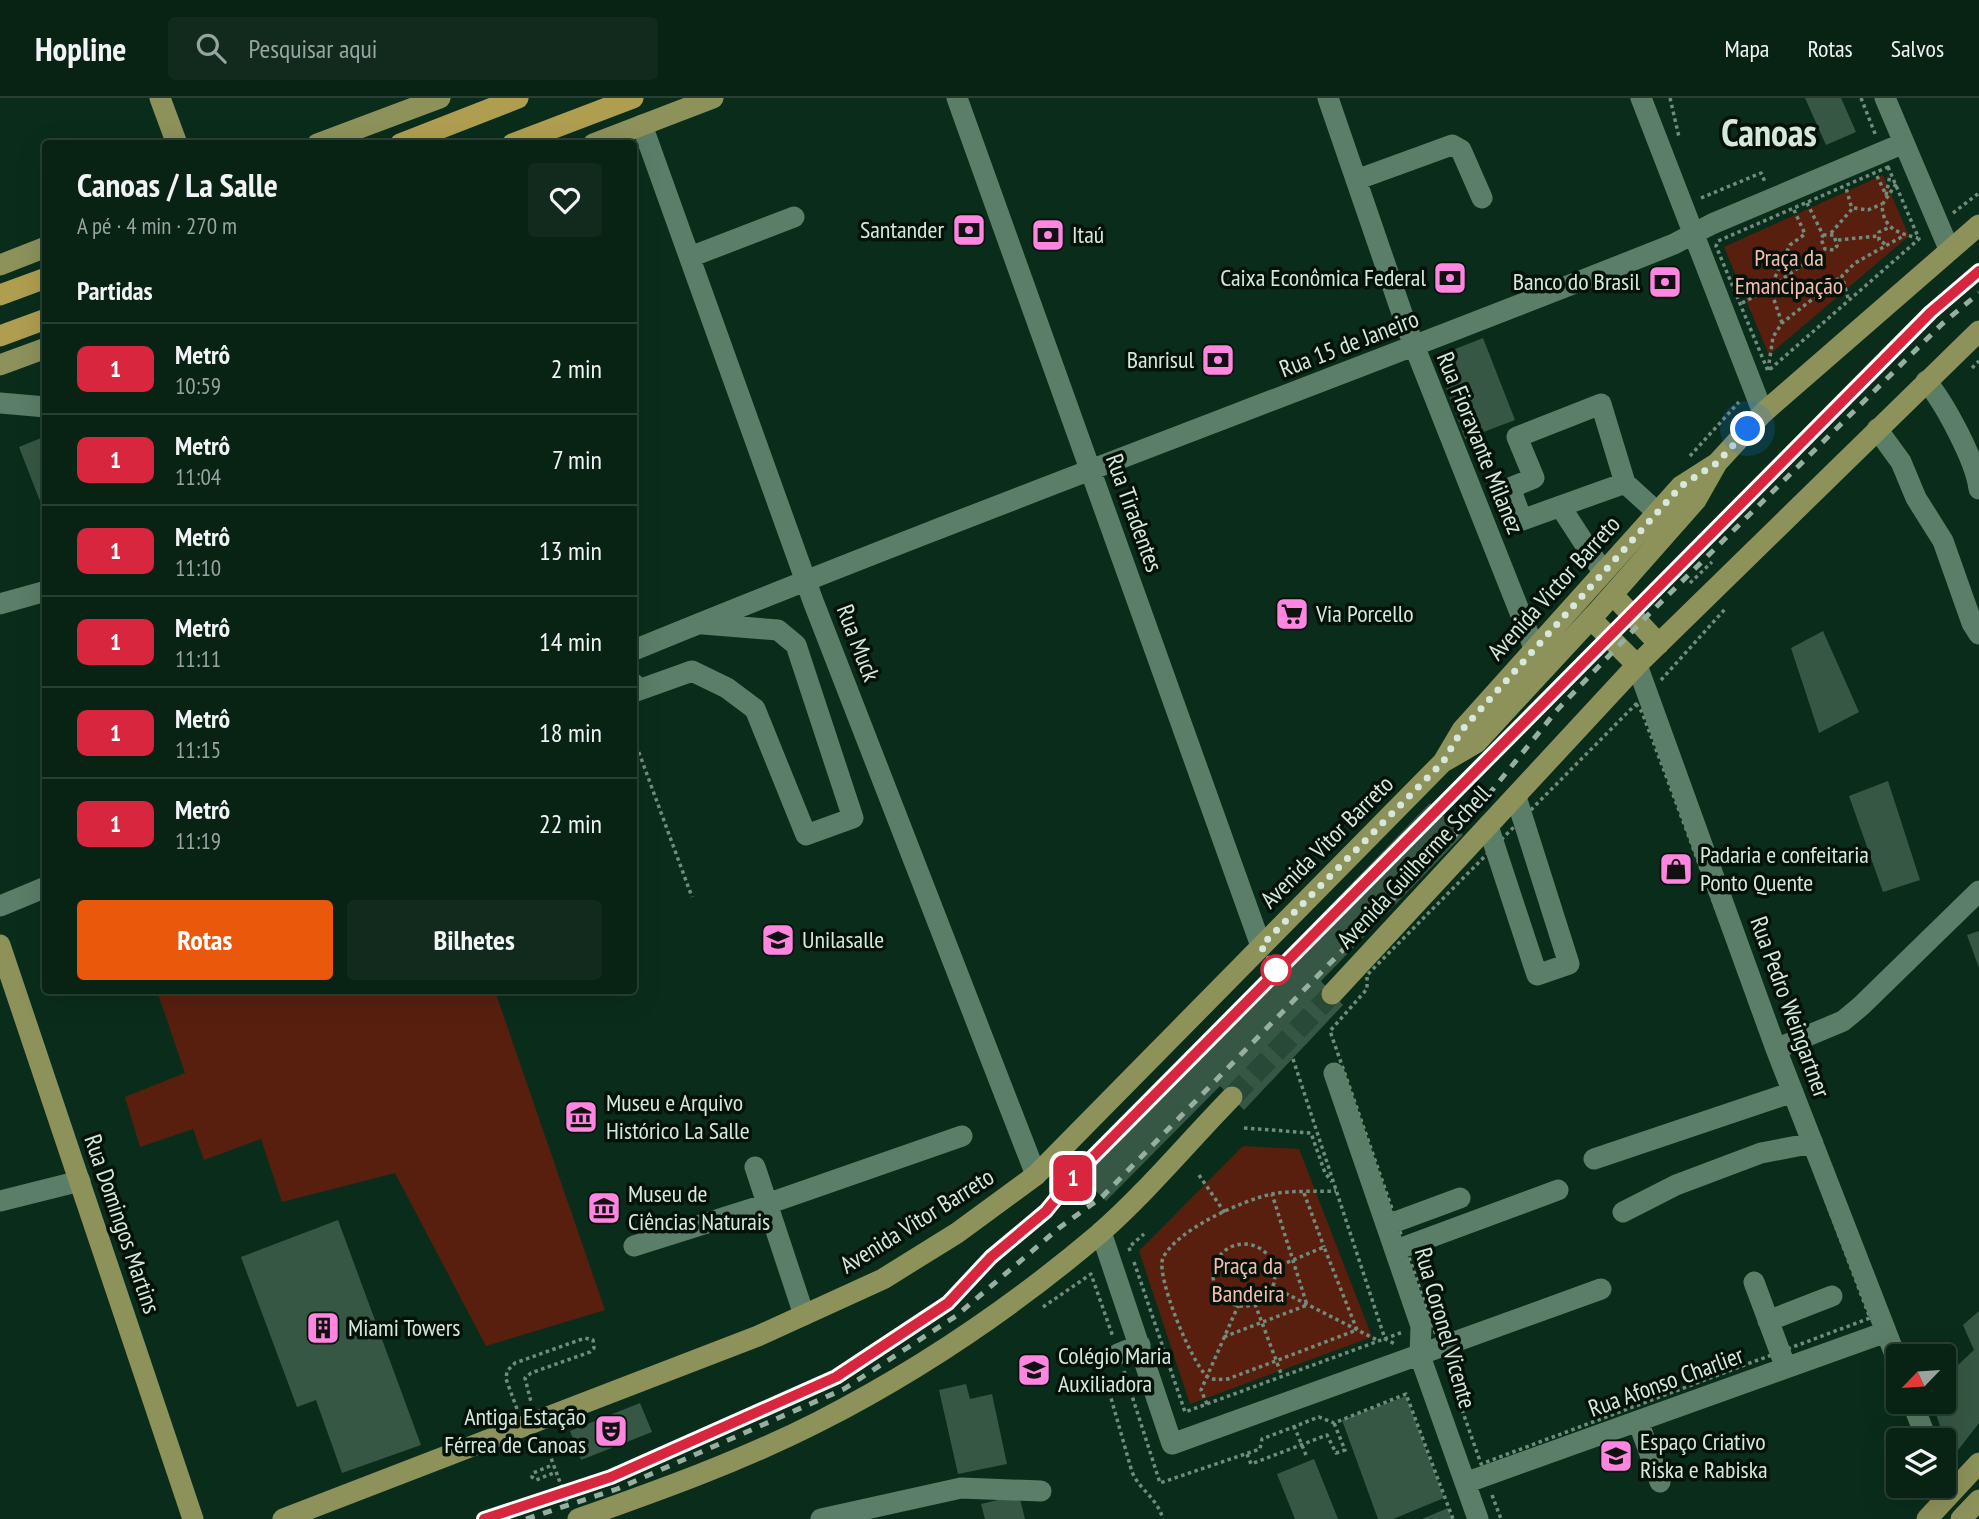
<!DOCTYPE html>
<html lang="pt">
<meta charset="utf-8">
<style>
:root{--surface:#082214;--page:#112a1d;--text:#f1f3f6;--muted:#98a4a0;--line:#293f34;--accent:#ea580c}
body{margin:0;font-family:"PT Sans Narrow",sans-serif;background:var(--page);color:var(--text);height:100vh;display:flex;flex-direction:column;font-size:26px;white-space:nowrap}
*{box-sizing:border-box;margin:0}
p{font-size:23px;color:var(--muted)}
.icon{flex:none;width:38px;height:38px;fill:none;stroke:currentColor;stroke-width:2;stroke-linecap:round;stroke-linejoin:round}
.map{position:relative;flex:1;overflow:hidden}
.details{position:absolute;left:42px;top:42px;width:595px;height:854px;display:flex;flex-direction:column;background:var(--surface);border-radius:7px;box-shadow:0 7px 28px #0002,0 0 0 2px var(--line)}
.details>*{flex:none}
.badge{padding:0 14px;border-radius:10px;font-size:24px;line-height:46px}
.needle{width:46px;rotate:245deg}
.buttons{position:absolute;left:1886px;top:1246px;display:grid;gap:14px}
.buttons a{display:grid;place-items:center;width:70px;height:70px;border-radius:7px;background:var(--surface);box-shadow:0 7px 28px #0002,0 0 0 2px var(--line);font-size:35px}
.you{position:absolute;width:35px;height:35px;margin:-18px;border:5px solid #fff;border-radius:50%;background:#1a73e8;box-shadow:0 0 0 10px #1a73e833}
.map>.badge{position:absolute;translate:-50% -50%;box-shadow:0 0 0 4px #fff}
h2{padding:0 35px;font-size:26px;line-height:63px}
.round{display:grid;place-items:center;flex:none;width:74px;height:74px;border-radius:7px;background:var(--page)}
.headline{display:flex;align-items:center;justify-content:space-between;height:119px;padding:0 35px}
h1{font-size:33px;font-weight:700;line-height:52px}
.action{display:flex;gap:14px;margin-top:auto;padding:14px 35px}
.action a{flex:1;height:80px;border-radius:7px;background:var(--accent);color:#fff;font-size:28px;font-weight:700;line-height:80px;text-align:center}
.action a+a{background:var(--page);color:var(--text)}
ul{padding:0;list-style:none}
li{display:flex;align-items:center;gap:21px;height:91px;padding:0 35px;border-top:2px solid var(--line)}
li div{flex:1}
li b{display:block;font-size:26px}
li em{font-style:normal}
li .badge{min-width:77px;font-weight:700;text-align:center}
header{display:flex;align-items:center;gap:42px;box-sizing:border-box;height:98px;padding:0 35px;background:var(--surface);border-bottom:2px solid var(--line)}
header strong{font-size:33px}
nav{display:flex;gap:38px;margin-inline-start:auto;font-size:24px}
.search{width:490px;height:63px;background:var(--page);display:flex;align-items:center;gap:18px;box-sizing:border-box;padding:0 24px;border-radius:7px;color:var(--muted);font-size:26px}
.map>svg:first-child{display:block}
</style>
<header>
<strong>Hopline</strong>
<div class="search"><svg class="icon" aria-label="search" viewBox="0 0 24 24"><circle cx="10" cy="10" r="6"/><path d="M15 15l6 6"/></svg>Pesquisar aqui</div>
<nav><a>Mapa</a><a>Rotas</a><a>Salvos</a></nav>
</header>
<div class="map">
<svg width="1979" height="1421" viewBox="0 0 1979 1421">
<rect width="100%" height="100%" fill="#0a2d1b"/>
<path fill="#581f0e" d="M1883,77L1909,138L1769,257L1724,149Z
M157,893H495L605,1212L486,1248L395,1075L282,1104L261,1041L204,1062L193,1031L140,1049L125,999L185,975Z
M1243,1048L1299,1051L1372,1239L1190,1306L1139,1153Z"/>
<path fill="#365743" d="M1805,0H1841L1856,34L1826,47Z
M1483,240L1515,322L1465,341L1435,259Z
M46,338V416H45L19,349Z
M1823,533L1859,614L1819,635L1791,550Z
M1888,683L1920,782L1883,794L1849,698Z
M1430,705L1463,737L1321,883L1343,907L1244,1012L1220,988L1106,1103L1074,1071Z
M1979,833V870L1967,837Z
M338,1122L421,1347L342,1375L316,1302L297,1309L241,1159Z
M1979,1213V1325L1951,1361L1932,1304H1944V1280L1974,1252L1963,1227Z
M966,1286L970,1301L992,1296L1007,1366L958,1376L939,1292Z
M1406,1298L1444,1400L1393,1421H1378L1342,1322Z
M640,1305L652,1334L581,1362L570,1333Z
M1314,1361L1338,1421H1295L1277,1376Z
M1019,1397L1025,1421H985L981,1406Z
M1448,1410L1452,1421H1422Z"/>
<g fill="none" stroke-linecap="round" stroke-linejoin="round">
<path stroke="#294938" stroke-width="21" stroke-dasharray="21 10" stroke-linecap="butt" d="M1232,999L1332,896"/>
<path stroke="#718c7d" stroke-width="3.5" stroke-dasharray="3.5 3.5" stroke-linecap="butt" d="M1670,0L1679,39
M1861,0L1876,38
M1888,69L1919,141L1768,273L1716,148L1718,143Z
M1877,78L1886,97L1890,77
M1896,86L1882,107C1883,131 1898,135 1918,140
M1701,100L1761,75L1765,84
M1807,105L1823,137L1821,141L1825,151L1834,152L1837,148L1834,137H1823
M1854,110L1868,112L1882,106
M1953,115L1979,95
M1831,135L1852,111L1846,90
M1838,142L1878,138
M1885,146L1879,142V134L1888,130
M1848,200L1842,178L1855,165L1905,137
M1742,205L1770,190L1825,151
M1782,225L1770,190L1790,147L1805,136L1794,112
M1972,270L1979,263
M1768,272L1773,239L1782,225L1842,178
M1690,358L1739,304
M1690,485L1712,464
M1661,582L1726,510
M1636,606L1642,614L1870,1220L1481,1366L1330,933L1367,891V877Z
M634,641L692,799
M1293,961L1385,1241L1395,1246
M1244,1030L1311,1035L1325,1075L1332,1084
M1199,1077L1225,1115
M1304,1095L1324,1149
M1213 1177a31 31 0 1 1 62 0a31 31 0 1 1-62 0Z
M1130,1153L1129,1149L1144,1136
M1134,1164L1185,1314L1403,1234
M1274,1170L1324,1149L1357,1232L1228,1281C1220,1281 1213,1283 1207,1278C1192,1266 1155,1177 1163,1160C1176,1132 1243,1102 1272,1096C1292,1092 1316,1094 1336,1093
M1273,1189L1379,1243
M1255,1206L1282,1278
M1043,1209L1091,1176L1113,1239
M1224,1239L1307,1207L1272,1096
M1124,1273L1160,1385L1260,1351L1262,1341L1319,1319L1334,1325L1406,1296L1453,1421
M1126,1280L1107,1286L1132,1374C1141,1394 1156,1398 1163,1421
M1207,1306L1201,1292L1238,1208
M517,1311L506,1281L507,1273L515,1265L585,1240L593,1242L594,1250L590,1254L531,1275L525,1280L531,1304
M1294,1328L1306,1357
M544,1341L568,1406
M1247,1356L1251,1366L1327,1337L1336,1355L1345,1352L1334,1325
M1944,1358L1948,1369
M550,1368L533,1375L532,1379L536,1382L556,1374
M1492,1397L1501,1421"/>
<path stroke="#5b7e68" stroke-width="21" d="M957,0L1261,848
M1328,0L1406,227L1534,550
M1641,0L1763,315
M1885,0L1949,151
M642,27L813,503L1036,1077
M1356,82L1452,47L1461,52L1482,100
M690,159L794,119
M1926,283C1944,304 1976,363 1979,391
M0,305L46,309
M1601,306L1625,385L1522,422L1510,390L1534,380L1517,339Z
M1877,331L1901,364L1916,400L1943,443L1972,525L1979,536
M1625,385L1658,415
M1560,408L1603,474
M0,506L46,493
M634,552C978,411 1328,284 1674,146L1712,126L1904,45
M1637,567L1776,951L1899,1267
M634,586L636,593L692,573L727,590L755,611L806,737L853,720L796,547L778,532L703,526
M1488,728L1537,877L1569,866L1516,699
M0,808L46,789
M1776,951L1843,923L1861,908L1979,793
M1334,975L1421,1228L1420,1258L1478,1421
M1594,1061L1793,994
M755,1069L804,1217
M0,1103L80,1083
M1623,1114L1676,1087L1761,1055L1813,1045
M1387,1127L1460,1100
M1101,1134L1172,1346L1601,1191
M634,1148L767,1106L962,1038
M1396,1152L1558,1092
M1754,1184L1786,1270
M1768,1223L1832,1198
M1118,1256L1140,1247
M1912,1304L1927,1342
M1638,1323L1660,1384
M1465,1385L1886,1234
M821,1421L961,1390L1041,1393"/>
<path stroke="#8d915a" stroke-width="21" d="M160,0L177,46
M317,46L440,0
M593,46L713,0
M0,167L46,149
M0,267L46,250
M1613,497L1659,546
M1591,521L1637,567
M1445,663L1476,645L1598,513L1696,402L1717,365L1763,315L1979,127
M0,847L193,1421
M1332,896L1637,567L1979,233
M283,1421L758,1238L883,1181L957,1135L1036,1077L1443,664L1462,632L1681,388L1717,365
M578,1421C660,1392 741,1363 818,1324C918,1273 1014,1208 1099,1136C1146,1095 1188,1044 1232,999
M1927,1421L1979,1365
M1961,1421L1979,1402"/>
<path stroke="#af9e50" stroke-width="21" d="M400,46L518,0
M512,46L633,0
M0,197L46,180
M0,238L46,221"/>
<path stroke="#97afa1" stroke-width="5" stroke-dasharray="9 9" stroke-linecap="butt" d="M484,1421L611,1379L836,1279L948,1205L991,1159L1046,1113L1077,1075C1361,786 1646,500 1931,214L1979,173
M526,1421L617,1391L844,1291L956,1218L1059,1130L1102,1099L1459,733L1558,611L1645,520L1942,226L1979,195"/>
</g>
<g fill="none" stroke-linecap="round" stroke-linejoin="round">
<defs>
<path id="line" d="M484,1421L611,1379L836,1279L948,1205L991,1159L1046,1113L1077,1075C1360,786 1646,500 1931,214L1979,173"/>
</defs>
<use href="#line" stroke="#fff" stroke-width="16"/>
<use href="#line" stroke="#d7263d" stroke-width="10"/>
<path stroke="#d6e8dc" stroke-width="7" stroke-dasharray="0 12.6" d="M1276,872L1261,848L1443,664L1462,632L1681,388L1717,365L1748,331"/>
</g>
<defs>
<symbol id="bank-square" viewBox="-11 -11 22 22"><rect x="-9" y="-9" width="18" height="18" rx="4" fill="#fe86e0" stroke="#05120a"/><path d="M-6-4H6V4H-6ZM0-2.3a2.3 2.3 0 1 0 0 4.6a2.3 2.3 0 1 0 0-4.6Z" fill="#111"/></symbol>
<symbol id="supermarket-square" viewBox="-11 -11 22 22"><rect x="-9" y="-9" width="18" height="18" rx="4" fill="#fe86e0" stroke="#05120a"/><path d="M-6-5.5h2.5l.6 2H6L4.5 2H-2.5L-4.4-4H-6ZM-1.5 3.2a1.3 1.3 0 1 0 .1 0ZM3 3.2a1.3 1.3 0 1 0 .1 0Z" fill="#111"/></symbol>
<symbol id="shop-square" viewBox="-11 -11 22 22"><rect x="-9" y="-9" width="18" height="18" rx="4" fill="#fe86e0" stroke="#05120a"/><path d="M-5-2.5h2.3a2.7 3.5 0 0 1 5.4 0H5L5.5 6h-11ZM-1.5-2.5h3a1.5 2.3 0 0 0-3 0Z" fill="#111"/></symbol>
<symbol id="university-square" viewBox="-11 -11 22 22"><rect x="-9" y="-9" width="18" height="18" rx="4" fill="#fe86e0" stroke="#05120a"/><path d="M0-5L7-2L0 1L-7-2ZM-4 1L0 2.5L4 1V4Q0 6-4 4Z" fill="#111"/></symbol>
<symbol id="museum-square" viewBox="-11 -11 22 22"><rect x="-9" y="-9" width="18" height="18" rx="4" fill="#fe86e0" stroke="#05120a"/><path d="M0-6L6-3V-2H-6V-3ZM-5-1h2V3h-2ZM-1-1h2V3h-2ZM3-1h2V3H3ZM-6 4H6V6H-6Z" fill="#111"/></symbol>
<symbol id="building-square" viewBox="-11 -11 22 22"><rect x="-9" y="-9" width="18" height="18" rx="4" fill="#fe86e0" stroke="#05120a"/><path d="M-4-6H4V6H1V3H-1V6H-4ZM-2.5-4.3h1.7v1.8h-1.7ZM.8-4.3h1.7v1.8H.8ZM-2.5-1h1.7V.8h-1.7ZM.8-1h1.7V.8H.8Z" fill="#111"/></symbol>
<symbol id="school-square" viewBox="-11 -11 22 22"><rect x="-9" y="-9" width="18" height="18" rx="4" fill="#fe86e0" stroke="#05120a"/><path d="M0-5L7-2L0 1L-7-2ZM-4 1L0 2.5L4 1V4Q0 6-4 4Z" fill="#111"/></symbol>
<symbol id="theatre-square" viewBox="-11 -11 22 22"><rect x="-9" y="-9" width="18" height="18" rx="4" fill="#fe86e0" stroke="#05120a"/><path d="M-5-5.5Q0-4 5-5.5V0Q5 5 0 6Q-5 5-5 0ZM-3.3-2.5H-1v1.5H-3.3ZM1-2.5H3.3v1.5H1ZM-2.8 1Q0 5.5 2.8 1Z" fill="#111"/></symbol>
</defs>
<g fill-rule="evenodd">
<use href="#bank-square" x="950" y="113" width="38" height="38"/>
<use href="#bank-square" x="1029" y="118" width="38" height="38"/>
<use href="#bank-square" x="1431" y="161" width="38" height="38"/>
<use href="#bank-square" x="1646" y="165" width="38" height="38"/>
<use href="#bank-square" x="1199" y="243" width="38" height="38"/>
<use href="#supermarket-square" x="1273" y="497" width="38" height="38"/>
<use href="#shop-square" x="1657" y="752" width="38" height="38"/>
<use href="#university-square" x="759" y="823" width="38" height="38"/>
<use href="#museum-square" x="562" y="1000" width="38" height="38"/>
<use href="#museum-square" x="585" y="1091" width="38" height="38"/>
<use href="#building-square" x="304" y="1211" width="38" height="38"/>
<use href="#school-square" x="1015" y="1253" width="38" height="38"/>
<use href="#theatre-square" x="592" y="1314" width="38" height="38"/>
<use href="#school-square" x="1597" y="1339" width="38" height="38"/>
</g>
<circle fill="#fff" stroke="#d7263d" stroke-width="3.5" cx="1276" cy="872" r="14"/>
<g text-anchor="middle" stroke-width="7" stroke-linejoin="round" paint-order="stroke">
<g font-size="24" fill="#d6e8dc" stroke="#05120a" text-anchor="start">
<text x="944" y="140" text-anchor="end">Santander</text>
<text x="1072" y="145">Itaú</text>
<text x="1426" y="188" text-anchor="end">Caixa Econômica Federal</text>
<text x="1640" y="192" text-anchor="end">Banco do Brasil</text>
<text x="1194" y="270" text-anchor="end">Banrisul</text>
<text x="1316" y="524">Via Porcello</text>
<text x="1700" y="765">Padaria e confeitaria<tspan x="1700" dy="28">Ponto Quente</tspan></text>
<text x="802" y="850">Unilasalle</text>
<text x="606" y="1013">Museu e Arquivo<tspan x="606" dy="28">Histórico La Salle</tspan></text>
<text x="628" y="1104">Museu de<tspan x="628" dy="28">Ciências Naturais</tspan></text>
<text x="348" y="1238">Miami Towers</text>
<text x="1058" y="1266">Colégio Maria<tspan x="1058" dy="28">Auxiliadora</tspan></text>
<text x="586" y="1327" text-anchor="end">Antiga Estação<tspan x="586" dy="28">Férrea de Canoas</tspan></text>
<text x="1640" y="1352">Espaço Criativo<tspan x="1640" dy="28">Riska e Rabiska</tspan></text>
</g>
<g font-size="24" fill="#f6bdac" stroke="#05120a">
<text x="1789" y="168">Praça da<tspan x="1789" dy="28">Emancipação</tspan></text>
<text x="1248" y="1176">Praça da<tspan x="1248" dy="28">Bandeira</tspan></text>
</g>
<g font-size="24" fill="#d6e8dc" stroke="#05120a">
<text transform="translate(1349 246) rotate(-21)" y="8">Rua 15 de Janeiro</text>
<text transform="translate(1480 345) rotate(68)" y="8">Rua Fioravante Milanez</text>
<text transform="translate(1134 415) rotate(70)" y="8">Rua Tiradentes</text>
<text transform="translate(1554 490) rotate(-48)" y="8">Avenida Victor Barreto</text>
<text transform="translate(858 545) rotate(69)" y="8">Rua Muck</text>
<text transform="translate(1327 744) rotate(-45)" y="8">Avenida Vitor Barreto</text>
<text transform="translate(1414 769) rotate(-47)" y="8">Avenida Guilherme Schell</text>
<text transform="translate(1790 909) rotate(70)" y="8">Rua Pedro Weingartner</text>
<text transform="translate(917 1123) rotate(-32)" y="8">Avenida Vitor Barreto</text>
<text transform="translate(122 1126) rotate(71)" y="8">Rua Domingos Martins</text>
<text transform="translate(1445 1230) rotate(74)" y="8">Rua Coronel Vicente</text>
<text transform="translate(1666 1284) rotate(-20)" y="8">Rua Afonso Charlier</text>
</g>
<g font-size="38" font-weight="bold" fill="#d6e8dc" stroke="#05120a">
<text x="1769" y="48">Canoas</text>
</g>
</g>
</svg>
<div class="buttons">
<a><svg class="needle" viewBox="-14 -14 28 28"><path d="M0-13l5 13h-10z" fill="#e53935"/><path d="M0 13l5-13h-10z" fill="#98a4a0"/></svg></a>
<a><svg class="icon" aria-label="layers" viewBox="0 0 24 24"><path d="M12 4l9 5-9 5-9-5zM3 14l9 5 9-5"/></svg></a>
</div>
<div class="you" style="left:1748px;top:331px"></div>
<b class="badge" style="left:1073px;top:1080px;background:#d7263d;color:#fff">1</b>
<section class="details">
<div class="headline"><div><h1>Canoas / La Salle</h1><p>A pé · 4 min · 270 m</p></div><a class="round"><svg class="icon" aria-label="heart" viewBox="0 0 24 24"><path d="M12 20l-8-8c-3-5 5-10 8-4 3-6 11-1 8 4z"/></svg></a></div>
<h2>Partidas</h2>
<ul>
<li><span class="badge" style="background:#d7263d;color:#fff">1</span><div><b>Metrô</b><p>10:59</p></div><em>2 min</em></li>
<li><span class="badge" style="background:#d7263d;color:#fff">1</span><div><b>Metrô</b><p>11:04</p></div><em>7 min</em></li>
<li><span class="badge" style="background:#d7263d;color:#fff">1</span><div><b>Metrô</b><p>11:10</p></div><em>13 min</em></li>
<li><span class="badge" style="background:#d7263d;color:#fff">1</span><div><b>Metrô</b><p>11:11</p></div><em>14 min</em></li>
<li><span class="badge" style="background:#d7263d;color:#fff">1</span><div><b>Metrô</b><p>11:15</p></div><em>18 min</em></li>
<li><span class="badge" style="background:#d7263d;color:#fff">1</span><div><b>Metrô</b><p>11:19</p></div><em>22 min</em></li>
</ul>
<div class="action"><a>Rotas</a><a>Bilhetes</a></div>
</section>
</div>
